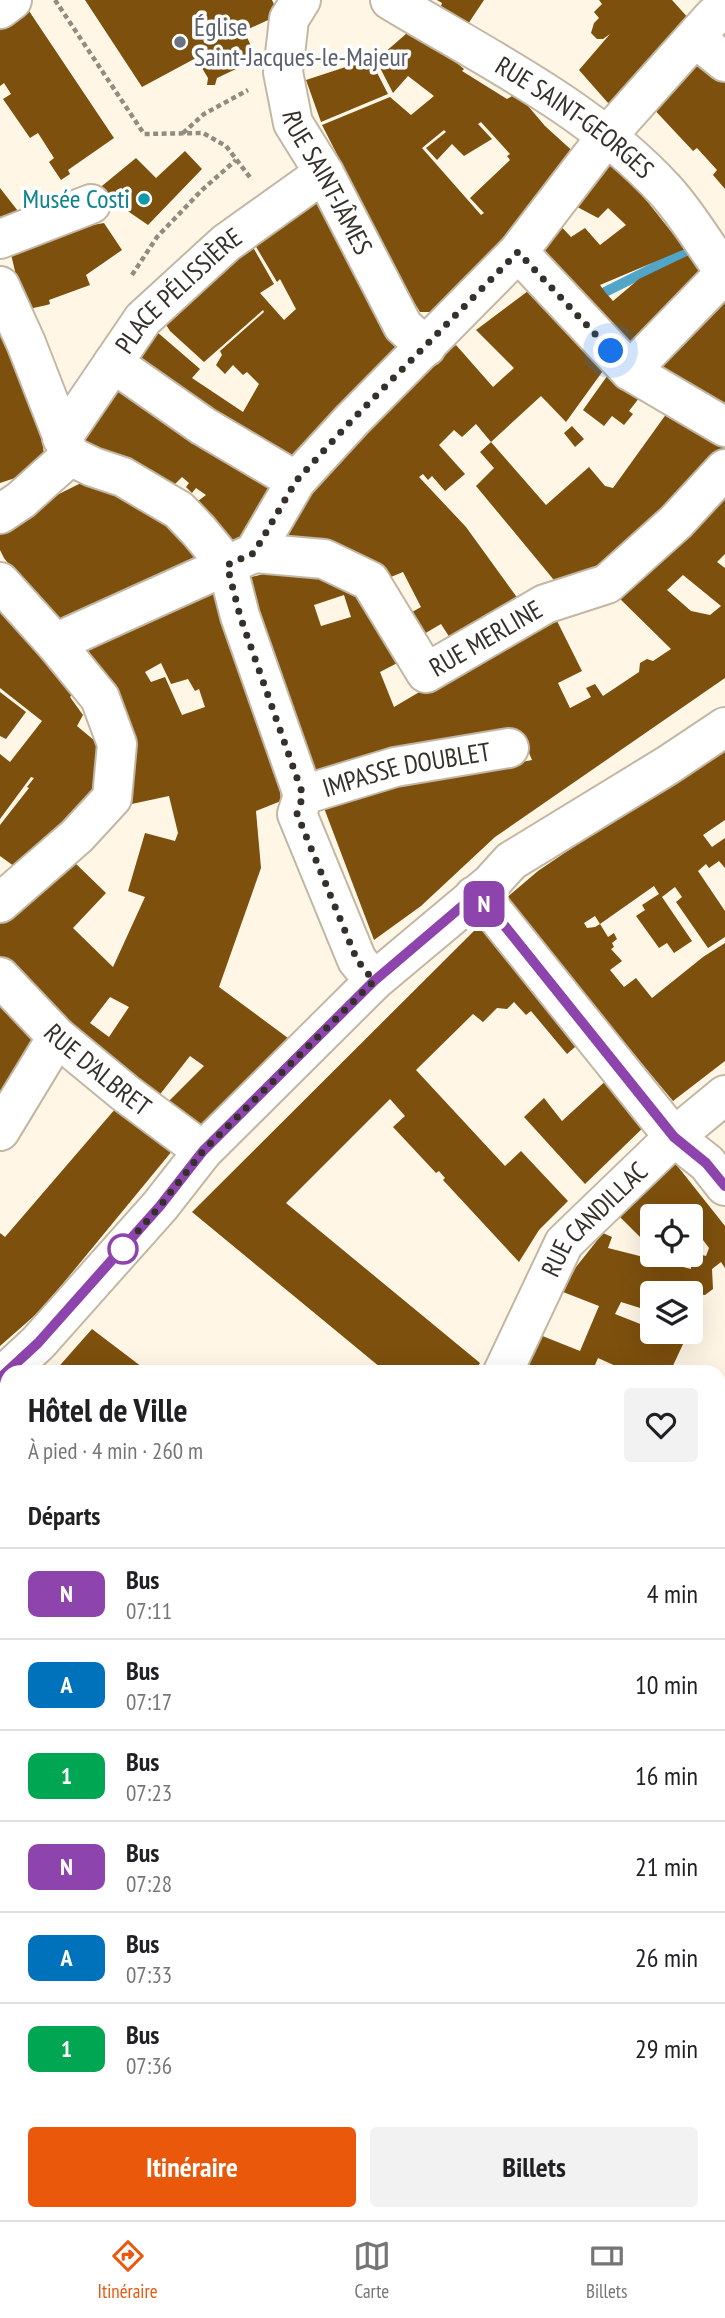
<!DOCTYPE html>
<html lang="fr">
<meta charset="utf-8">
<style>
:root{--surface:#fff;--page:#f2f2f2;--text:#202124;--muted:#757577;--line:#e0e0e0;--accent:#ea580c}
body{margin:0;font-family:"PT Sans Narrow",sans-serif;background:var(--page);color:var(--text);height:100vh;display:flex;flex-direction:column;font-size:26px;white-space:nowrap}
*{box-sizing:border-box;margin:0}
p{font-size:23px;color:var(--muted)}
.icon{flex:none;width:38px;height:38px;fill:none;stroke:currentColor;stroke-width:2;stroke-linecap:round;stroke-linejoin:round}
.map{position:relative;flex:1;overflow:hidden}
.panel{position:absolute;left:0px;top:1365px;width:726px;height:856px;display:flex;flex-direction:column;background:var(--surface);border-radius:21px 21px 0 0;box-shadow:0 7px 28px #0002}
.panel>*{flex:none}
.badge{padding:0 14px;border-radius:10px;font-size:24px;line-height:46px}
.fabs{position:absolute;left:640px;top:1204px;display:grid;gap:14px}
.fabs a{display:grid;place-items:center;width:63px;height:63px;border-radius:7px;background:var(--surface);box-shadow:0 7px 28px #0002;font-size:35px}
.you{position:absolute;width:35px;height:35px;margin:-18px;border:5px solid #fff;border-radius:50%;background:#1a73e8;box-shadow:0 0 0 10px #1a73e833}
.map>.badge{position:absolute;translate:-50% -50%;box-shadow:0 0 0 4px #fff}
h2{padding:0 28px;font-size:26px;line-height:63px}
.round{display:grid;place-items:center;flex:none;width:74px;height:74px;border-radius:7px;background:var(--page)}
.head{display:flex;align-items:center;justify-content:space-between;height:119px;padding:0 28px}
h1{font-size:33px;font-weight:600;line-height:52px}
.action{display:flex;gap:14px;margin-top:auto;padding:14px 28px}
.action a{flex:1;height:80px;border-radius:7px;background:var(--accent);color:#fff;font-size:28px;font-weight:600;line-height:80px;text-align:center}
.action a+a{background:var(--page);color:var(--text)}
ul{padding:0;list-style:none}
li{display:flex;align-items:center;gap:21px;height:91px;padding:0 28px;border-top:2px solid var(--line)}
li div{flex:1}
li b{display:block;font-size:26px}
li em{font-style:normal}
li .badge{min-width:77px;font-weight:700;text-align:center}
.tabs{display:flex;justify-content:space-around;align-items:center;height:98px;border-top:2px solid var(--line);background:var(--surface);font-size:19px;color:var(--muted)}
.tabs a{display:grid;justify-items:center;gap:4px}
.tabs .current{color:var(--accent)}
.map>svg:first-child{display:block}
</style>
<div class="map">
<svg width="725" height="2220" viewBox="0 0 725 2220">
<rect width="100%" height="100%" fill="#fff6e6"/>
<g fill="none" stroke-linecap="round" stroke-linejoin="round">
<path stroke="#51a5c9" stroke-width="10" d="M605,292L687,251"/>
</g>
<path fill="#7d500d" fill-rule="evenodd" d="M85,0H272L279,15L244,31L254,52L263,53V60H255L217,78L215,85H207L208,78L196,58L142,87Z
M437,0H484L468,24L441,6L442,3Z
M599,0H672L690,20L616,112L579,70L610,34L603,39H597L591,33L594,23L599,18L594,12L602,4Z
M27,8L114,138L68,170L70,174L61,180L49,162L54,158L38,133L30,138L3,99L11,94L4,83L0,86V26Z
M414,27L464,69L462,71L507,99L517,93L545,126L578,156L465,283L434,312H420L407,291L322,125L390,97L411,115L434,96L408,76L393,93L376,60ZM481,122L510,154L507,156L510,160L470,198L484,213L481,215L422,148L444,130L446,132L426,148L437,160L452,144L464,156L492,139L478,124Z
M697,55L725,75V189L713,175L717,170L697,148L693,151L649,104Z
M370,59L388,94L321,122L306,80Z
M185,151L202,169L148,225L97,190L136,158L156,178Z
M605,155L635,186L685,249L600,285L605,292L613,301L639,279L689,255L710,280L627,360L559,289L538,242L554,219L571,237L585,228L600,245L626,225L608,208L598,218L568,202Z
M0,188L25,220L0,227Z
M320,197L404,354L296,459L129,365L157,332L200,369L192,378L243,412L259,384L247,372L243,375L233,365L225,374L216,365L222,355L220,351L264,312L263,310L204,362L170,331L163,320L250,242L274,284L260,293L284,320L296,309L280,279L277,282L252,240Z
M104,223L122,250L86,275L90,285L49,300L50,304L47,305L24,310L11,254L61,237L59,231Z
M540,282L605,368L566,422L541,396L491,442L546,505L589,467L605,486L613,488L672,406L725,439V455L601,570L563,591L476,486L494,468L480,452L491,442L476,424L462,437L454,430L439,445L465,474L445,491L432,476L428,480L423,474L419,477L466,527L524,607L457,649L441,624L417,638L405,616L421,607L403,572L386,579L344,555L350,549L293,544L288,534L309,490L434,362L456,345L493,387L514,368L476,330Z
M725,292V415L645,365Z
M0,310L39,400L45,468L0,483Z
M610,372L643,393L629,411L633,414L624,425L612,416L604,426L583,410Z
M119,375L289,484L238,549L194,504L206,495L196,488L192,493L186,487L189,483L182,477L171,488L72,437Z
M572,426L584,439L575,447L564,433Z
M83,482L140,500L219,562L64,636L4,558L0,550V534L29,509Z
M725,483V554L717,562L725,568V678L495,837L421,906L374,940L324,808L367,793L532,760L524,741L392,752L314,770L248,578L300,564L340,577L345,592L365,585L405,659L380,672L394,707L553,613L582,671L558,683L570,708L591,697L586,688L595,684L603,696L639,672L640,663L647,659L653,661L671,649L612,591ZM683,575L721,606L710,615L691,611L667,590ZM344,595L351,617L321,626L314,605Z
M212,589L279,782L281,801L256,811L261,868L219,987L288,1038L194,1132L162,1108L204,1066L190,1056L154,1102L0,961V924L73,861L106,893L73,928L113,967L145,897L128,891L145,833L175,841L178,833L169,796L127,805L133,732L113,697L69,646ZM161,663L171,684L188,679L195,691L199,689L205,707L182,715L165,677L151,682L145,672ZM110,997L129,1007L109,1037L90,1023Z
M0,609L80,686L70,697L83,715L77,726L113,756L110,773L22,872L0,856V825L29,788L27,787L34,778L31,777L0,819V754L10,762L42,721L0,688Z
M0,692L26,712L6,739L0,736Z
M725,744V820L703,835L712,847L725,838V868L719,861L709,868L706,864L698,871L725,911V937L708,948L676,902L682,897L675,887L662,897L692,941L674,953L667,943L659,948L636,916L645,910L642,905L659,894L654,886L600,924L595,916L584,923L587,928L595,927L600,924L608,937L614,933L617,939L612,943L614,947L611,949L622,961L610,970L624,987L636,978L652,998L703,957L725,943V1061L673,1101L505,899L538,871Z
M482,923L582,1041L567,1054L531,1011L526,1015L514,1002L507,1009L497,1008L483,1022L473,1014L416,1070L505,1166L521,1151L568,1201L539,1230L519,1262L443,1180L445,1178L439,1171L436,1173L393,1127L405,1116L390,1099L286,1203L480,1363L475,1372H386L192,1212Z
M0,999L50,1039L0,1123Z
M611,1076L649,1122L585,1184L524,1117L544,1098L562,1121Z
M122,1101L177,1145L42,1309L0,1346V1233L5,1237Z
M675,1163L725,1226V1268L721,1262L712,1269L713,1289L705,1295L653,1293V1312L621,1302L615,1314L653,1329V1332H658L684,1342L670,1372H629L598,1358L592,1372H520L540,1335L580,1351L599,1306L563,1292L576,1267L603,1233L612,1237L608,1248L691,1269V1252L706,1256L709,1248L691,1224V1216H653V1243L645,1242L619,1216Z
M92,1329L146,1370L145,1372H54Z
M725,1386V1421L719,1426V1390Z
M7,1414V1522L3,1519L0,1525V1420Z
M7,1602V1689L0,1673V1604Z
M0,1734L7,1736V1837L0,1838Z
M719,1767L725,1770V1814L719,1812Z
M719,2054L725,2056V2129L719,2127Z
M0,2112H5L7,2147H0Z
M719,2159L725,2161V2192L719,2190Z
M7,2204V2214H18L20,2220H1L0,2205Z
M54,2214H98V2220H54Z
M190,2214H240L241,2220H190Z
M449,2214H490V2220H464Z
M653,2214H706L704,2220H651Z"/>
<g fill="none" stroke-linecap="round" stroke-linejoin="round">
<defs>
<g id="minor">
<path id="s1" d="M301,0L289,19L283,72L293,123L324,173L403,326L426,347"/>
<path id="s2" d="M390,0C484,57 590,108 665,190C688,215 705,246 725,272"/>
<path d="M0,9L12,0"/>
<path d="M695,38L725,62"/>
<path d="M0,239L91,204"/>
<path d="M518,252L630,371L725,427"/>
<path d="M0,286L26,343L70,456L93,467L123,477L179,510L199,531L227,565L240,616L303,795"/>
<path d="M113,363L203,426L296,481"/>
<path d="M630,371L725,273"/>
<path id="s3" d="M62,438L143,319L226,243L324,173"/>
<path d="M0,514L21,500L70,456"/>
<path id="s4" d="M254,553L324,559L370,581L426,673L545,604L607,584L676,522L725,469"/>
<path d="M0,582L55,643L100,698L117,744L112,798L77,836L0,903"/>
<path d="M55,643L254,553L296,481L352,420L518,252L606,137L714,16L725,8"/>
<path id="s5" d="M303,795L395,767L509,748"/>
<path d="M303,795L297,814L357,960L374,981"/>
<path d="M474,896L492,910L674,1137L707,1163L725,1186"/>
<path id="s6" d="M0,977L57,1037L125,1093L203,1151"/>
<path d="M0,1131L57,1037"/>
<path id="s7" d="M503,1372L564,1243L674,1137L725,1095"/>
<path d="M0,1867H7"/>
<path d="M719,1912L725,1914"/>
<path d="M719,1978L725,1963"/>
<path d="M719,2143L725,2144"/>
<path d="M169,2214V2220"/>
<path d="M509,2214L510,2220"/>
<path d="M626,2220L628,2214"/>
</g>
<path id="major" d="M0,1378L38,1343L160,1206L203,1151L374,981L491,883L511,861L668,765L725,727"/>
</defs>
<use href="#minor" stroke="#c2b7a4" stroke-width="42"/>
<use href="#major" stroke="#c2b7a4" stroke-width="42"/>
<path stroke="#918b80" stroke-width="4.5" stroke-dasharray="5 3.5" stroke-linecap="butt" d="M55,0L144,134L203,133L226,146L252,180
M183,133L204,114L248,90
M132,275L157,237L202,190L236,160"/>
<use href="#minor" stroke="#fff" stroke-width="38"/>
<use href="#major" stroke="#fff" stroke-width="38"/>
</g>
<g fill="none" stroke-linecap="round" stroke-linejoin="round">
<defs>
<path id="line" d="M0,1378L38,1343L160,1206L203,1151L374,981L474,896L492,910L674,1137L706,1163L725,1186"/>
</defs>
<use href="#line" stroke="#fff" stroke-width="16"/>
<use href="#line" stroke="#8e44ad" stroke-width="10"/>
<path stroke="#35312a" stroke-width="7" stroke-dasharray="0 12.6" d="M123,1249L118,1254L160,1206L203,1151L374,981L357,960L297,814L303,795L240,616L227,565L254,553L296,481L352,420L518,252L611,351"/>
</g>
<circle fill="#6b7280" stroke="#fff" stroke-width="2.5" cx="180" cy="42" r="7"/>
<circle fill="#0f9aa8" stroke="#fff" stroke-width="2.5" cx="144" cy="199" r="7"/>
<circle fill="#fff" stroke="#8e44ad" stroke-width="3.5" cx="123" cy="1249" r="14"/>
<g text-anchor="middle" stroke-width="7" stroke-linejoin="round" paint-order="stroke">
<g font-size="26" fill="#5b616d" stroke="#fff" text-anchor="start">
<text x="194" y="36">Église<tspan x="194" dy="30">Saint-Jacques-le-Majeur</tspan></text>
</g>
<g font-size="26" fill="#35312a" stroke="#fff">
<text dy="9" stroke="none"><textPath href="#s2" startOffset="219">RUE SAINT-GEORGES</textPath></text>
<text dy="9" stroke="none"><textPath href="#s1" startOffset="196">RUE SAINT-JÂMES</textPath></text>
<text dy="9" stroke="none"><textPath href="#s3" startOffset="189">PLACE PÉLISSIÈRE</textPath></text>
<text dy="9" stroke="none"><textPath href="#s4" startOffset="298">RUE MERLINE</textPath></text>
<text dy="9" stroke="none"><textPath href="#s5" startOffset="107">IMPASSE DOUBLET</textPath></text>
<text dy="9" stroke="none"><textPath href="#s6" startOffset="135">RUE D'ALBRET</textPath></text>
<text dy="9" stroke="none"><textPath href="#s7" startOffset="180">RUE CANDILLAC</textPath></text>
</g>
<g font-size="26" fill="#0d838f" stroke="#fff" text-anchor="end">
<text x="130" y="208">Musée Costi</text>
</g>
</g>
</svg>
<div class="fabs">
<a><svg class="icon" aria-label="locate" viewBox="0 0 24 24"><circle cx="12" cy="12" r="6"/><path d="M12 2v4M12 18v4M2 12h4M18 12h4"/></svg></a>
<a><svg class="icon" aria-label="layers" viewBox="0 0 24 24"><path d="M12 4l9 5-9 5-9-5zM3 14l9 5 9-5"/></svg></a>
</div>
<div class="you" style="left:611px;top:351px"></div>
<b class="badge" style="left:484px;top:904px;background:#8e44ad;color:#fff">N</b>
<section class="panel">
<div class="head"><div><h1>Hôtel de Ville</h1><p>À pied · 4 min · 260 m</p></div><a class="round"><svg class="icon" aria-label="heart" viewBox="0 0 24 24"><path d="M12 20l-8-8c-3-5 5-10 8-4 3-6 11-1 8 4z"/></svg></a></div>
<h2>Départs</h2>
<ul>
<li><span class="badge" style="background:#8e44ad;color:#fff">N</span><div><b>Bus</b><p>07:11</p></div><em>4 min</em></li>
<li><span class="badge" style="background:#0072bc;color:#fff">A</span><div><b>Bus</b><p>07:17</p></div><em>10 min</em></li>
<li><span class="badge" style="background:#00a651;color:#fff">1</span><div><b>Bus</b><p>07:23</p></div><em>16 min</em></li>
<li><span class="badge" style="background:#8e44ad;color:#fff">N</span><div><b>Bus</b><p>07:28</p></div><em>21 min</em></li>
<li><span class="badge" style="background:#0072bc;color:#fff">A</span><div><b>Bus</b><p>07:33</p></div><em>26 min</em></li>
<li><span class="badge" style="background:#00a651;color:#fff">1</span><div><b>Bus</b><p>07:36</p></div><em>29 min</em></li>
</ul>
<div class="action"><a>Itinéraire</a><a>Billets</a></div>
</section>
</div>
<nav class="tabs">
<a class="current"><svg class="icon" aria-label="directions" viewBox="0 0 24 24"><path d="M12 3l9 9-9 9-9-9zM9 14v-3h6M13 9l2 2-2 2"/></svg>Itinéraire</a>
<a><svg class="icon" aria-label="map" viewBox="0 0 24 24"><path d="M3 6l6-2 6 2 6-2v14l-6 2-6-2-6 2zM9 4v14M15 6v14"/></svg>Carte</a>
<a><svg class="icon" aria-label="tickets" viewBox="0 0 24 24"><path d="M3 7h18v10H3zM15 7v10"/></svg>Billets</a>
</nav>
